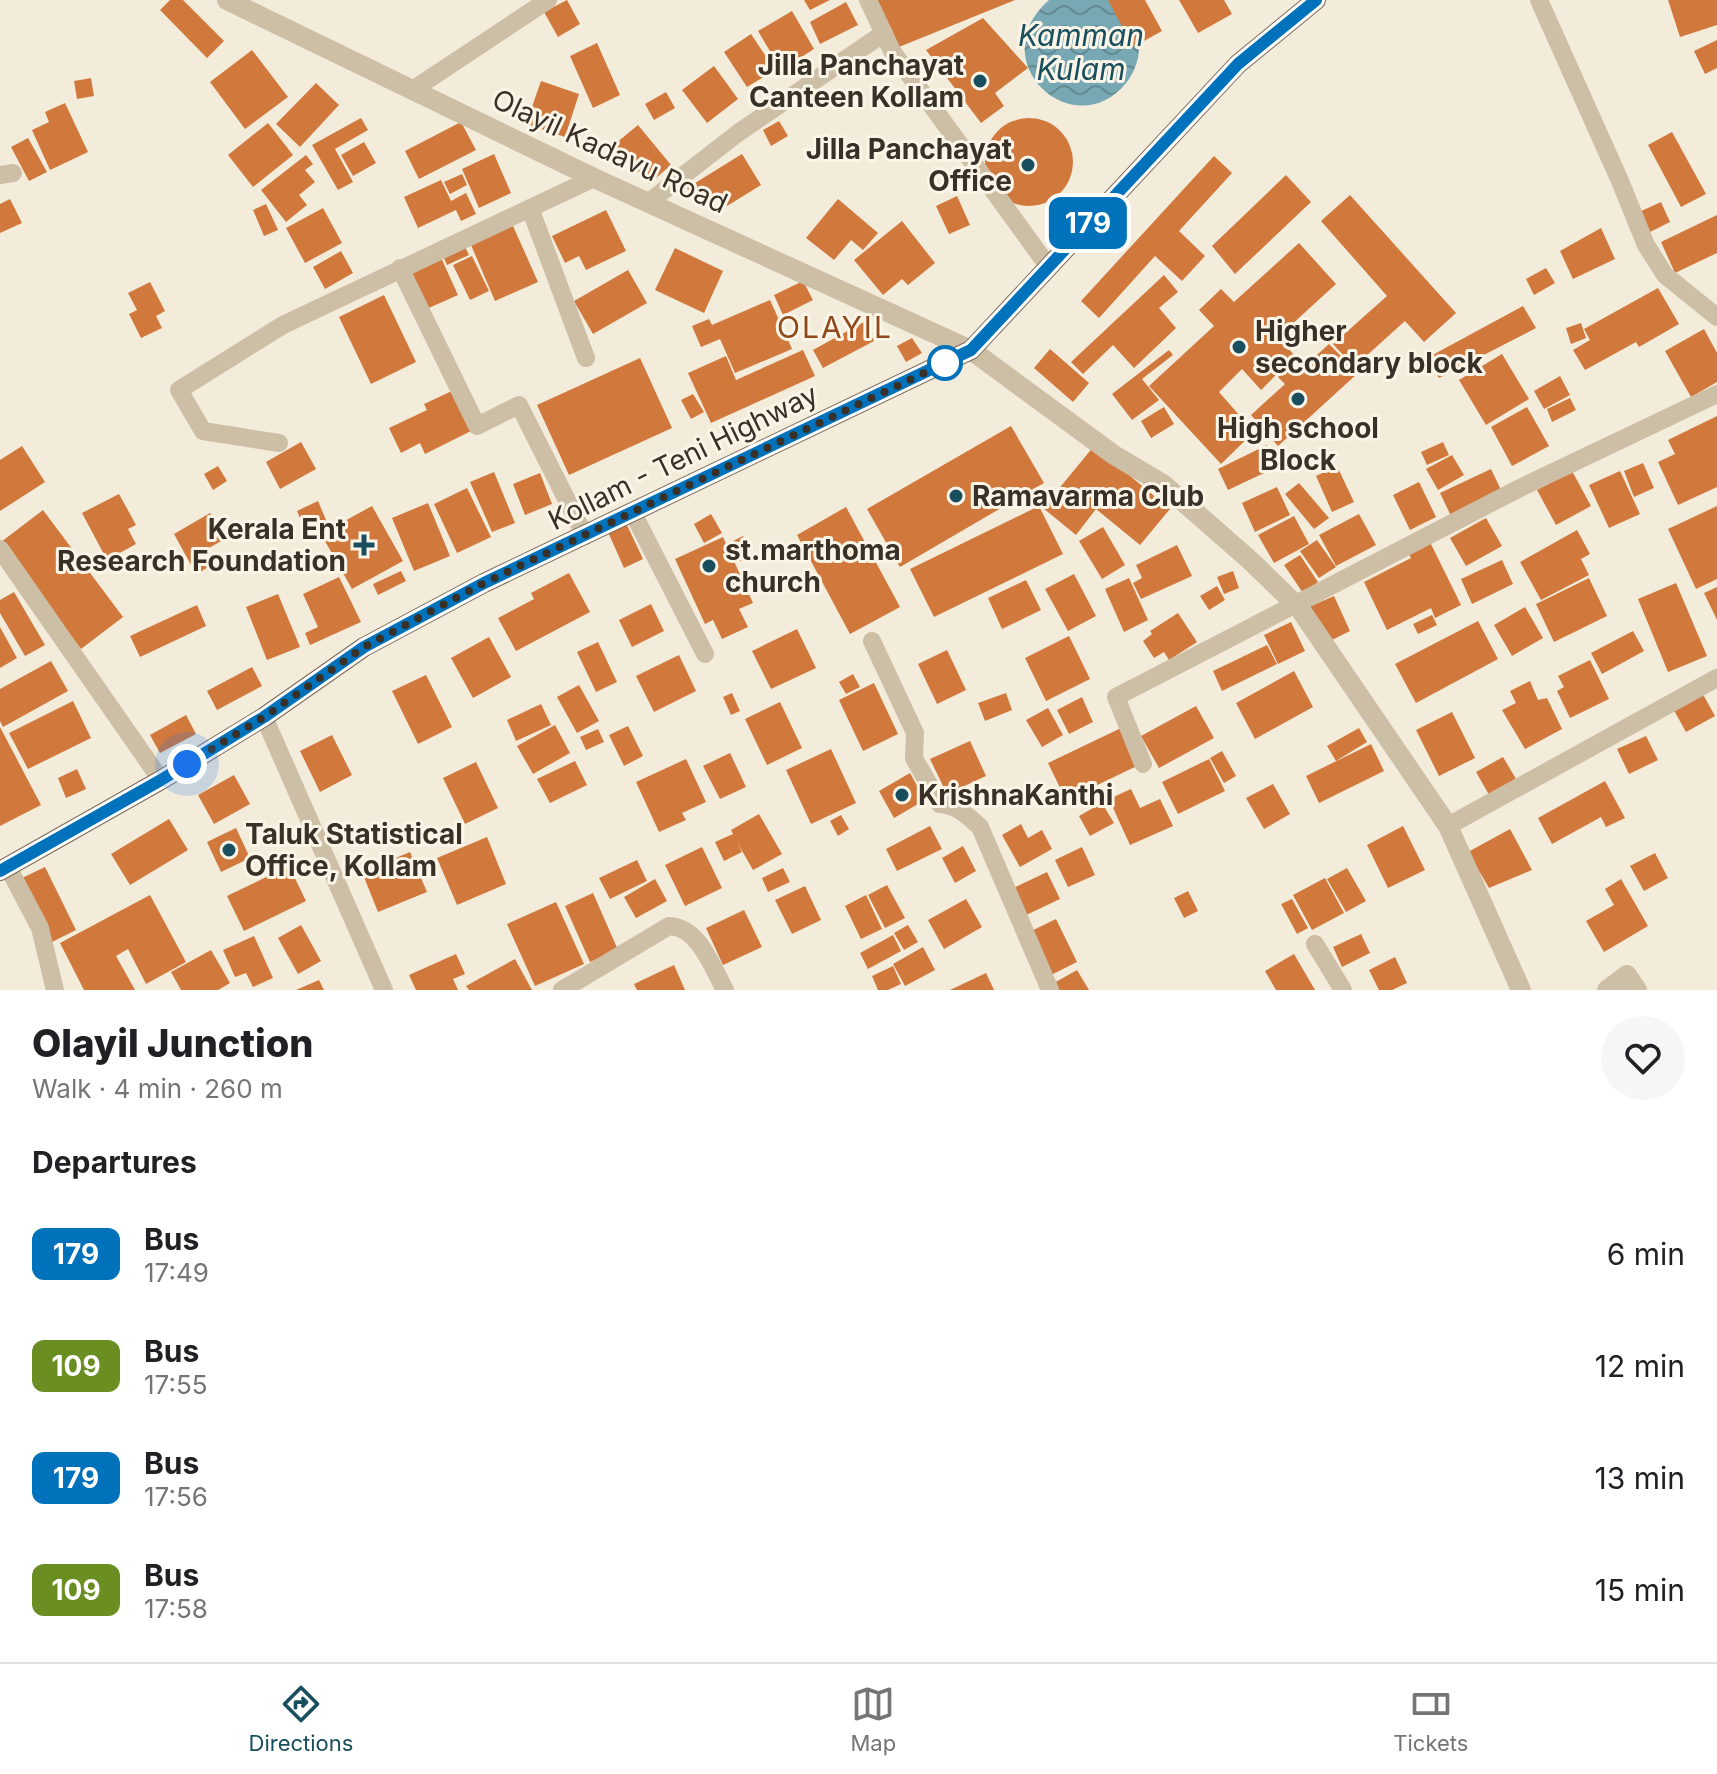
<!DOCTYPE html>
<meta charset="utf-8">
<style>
:root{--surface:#fff;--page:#f6f6f6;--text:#202124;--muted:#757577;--line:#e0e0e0;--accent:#194e5e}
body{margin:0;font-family:Inter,sans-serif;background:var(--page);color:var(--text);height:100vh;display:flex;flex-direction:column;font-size:30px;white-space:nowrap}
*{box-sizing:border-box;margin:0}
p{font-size:26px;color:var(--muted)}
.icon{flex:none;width:44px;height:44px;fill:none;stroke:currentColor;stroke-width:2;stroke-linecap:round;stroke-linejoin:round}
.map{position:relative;height:990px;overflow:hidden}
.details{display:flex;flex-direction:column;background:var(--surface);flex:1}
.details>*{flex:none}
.badge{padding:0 16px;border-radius:12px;font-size:28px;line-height:52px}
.you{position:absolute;width:40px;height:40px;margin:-20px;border:6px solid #fff;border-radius:50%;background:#1a73e8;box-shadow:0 0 0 12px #1a73e833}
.map>.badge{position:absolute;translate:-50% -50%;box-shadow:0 0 0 4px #fff}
h2{padding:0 32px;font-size:30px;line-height:72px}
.round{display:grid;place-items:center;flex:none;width:84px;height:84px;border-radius:42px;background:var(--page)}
.overview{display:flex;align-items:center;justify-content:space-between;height:136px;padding:0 32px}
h1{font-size:38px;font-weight:800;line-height:60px}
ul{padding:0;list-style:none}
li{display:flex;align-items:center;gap:24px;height:112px;padding:0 32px}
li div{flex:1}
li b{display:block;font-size:30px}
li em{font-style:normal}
li .badge{min-width:88px;font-weight:700;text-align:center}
.menu{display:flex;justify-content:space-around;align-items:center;height:112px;border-top:2px solid var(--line);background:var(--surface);font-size:22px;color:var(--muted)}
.menu a{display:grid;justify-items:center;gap:4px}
.menu .on{color:var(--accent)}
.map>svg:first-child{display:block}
</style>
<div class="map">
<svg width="1717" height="990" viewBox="0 0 1717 990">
<defs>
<pattern id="water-waves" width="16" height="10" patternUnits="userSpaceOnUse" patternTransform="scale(2)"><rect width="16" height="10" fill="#77a8b4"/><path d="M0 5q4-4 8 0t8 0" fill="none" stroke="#638992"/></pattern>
</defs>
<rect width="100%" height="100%" fill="#f4ecdb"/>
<path fill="url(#water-waves)" d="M1049,0H1112C1119,12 1136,28 1138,42C1141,55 1135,72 1126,83C1074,147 980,61 1049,0Z"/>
<path fill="#d1783c" d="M170,0H183L224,41L207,58L160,10Z
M567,0L580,24L558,37L544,12Z
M804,0H830L810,10Z
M877,0H1015L899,47Z
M1108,0H1145L1162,31L1133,47Z
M1179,0H1224L1232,14L1198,33Z
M1668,0H1717V25L1680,37Z
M846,2L858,25L820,44L810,22Z
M792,11L814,49L781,70L758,31Z
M983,18L1028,68L995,93L1004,106L981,123L926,50Z
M751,34L775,70L747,87L724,52Z
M1717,40V68L1705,74L1694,51Z
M597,43L620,95L593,108L570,56Z
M252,50L288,97L245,129L210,82Z
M714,66L738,99L707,123L682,90Z
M91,78L94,96L77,99L74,81Z
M541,81L579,94L565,137L526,124Z
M316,83L339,105L300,147L276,124Z
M666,92L675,108L654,120L645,104Z
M65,103L88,152L50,170L32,130L49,122L45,112Z
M361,118L368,130L335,149L353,182L338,190L312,145Z
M985 162a44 44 0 1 1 88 0a44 44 0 1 1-88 0Z
M779,121L788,136L771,146L763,130Z
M461,122L476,150L419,179L405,151Z
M268,123L293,155L253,187L228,155Z
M638,125L671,165L649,184L615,144Z
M1672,132L1706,194L1681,207L1648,145Z
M28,138L47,172L29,181L11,147Z
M364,142L376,163L353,176L341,155Z
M494,154L511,193L479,208L462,169Z
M742,154L761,185L727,206L719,193L698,206L687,188Z
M306,155L313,164L305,170L315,182L299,195L307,205L286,222L261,190Z
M1214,156L1232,173L1179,231L1205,256L1182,281L1155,256L1099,318L1081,301Z
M462,174L467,185L450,194L444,182Z
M1286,175L1311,202L1235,274L1212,246Z
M441,180L451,201L466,193L476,214L461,221L456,210L418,228L404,197Z
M1350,195L1456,313L1424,342L1405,321L1354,367L1333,344L1387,296L1321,221Z
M957,196L970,225L949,234L936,206Z
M10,199L22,223L0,233V204Z
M838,199L878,233L863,250L851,240L834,260L806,238Z
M1661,202L1670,222L1648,233L1639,212Z
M266,204L278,230L264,236L253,210Z
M323,208L342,243L305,263L286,228Z
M606,210L626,251L586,270L579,256L565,263L552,236Z
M1717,215V253L1675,273L1661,242Z
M902,221L935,263L908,285L902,279L883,295L854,260Z
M513,226L538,282L495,301L471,245Z
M1601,228L1615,259L1573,279L1560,251Z
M460,237L469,255L447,265L439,247Z
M1299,243L1336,284L1278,337L1295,356L1261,390L1242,369L1219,392L1254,432L1221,464L1149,386L1214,326L1199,310L1221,289L1234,302Z
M675,248L723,271L704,313L655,290Z
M341,251L353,273L325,289L313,267Z
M438,251L458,295L422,311L402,268Z
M472,256L489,291L470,300L453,265Z
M1546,268L1555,283L1534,295L1526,279Z
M628,270L647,303L593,334L574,301Z
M1164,275L1178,292L1159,308L1176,328L1134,368L1113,345L1083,374L1071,362Z
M803,281L813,300L783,315L774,295Z
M150,282L165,311L156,316L162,328L141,338L129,314L137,310L128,293Z
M1658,288L1679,324L1639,347L1636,342L1585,370L1573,350L1590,340L1584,329Z
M384,295L416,362L371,384L339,317Z
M770,300L792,349L735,373L720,339L701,347L692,326L709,319L712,325Z
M1523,306L1536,328L1439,378L1427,358Z
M864,322L874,341L823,368L813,350Z
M1581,323L1586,338L1571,344L1566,328Z
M1704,329L1717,353V382L1691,397L1665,351Z
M912,338L922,353L906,362L897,346Z
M1329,344L1358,373L1278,446L1251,415L1285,384L1278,377L1290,365L1297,373Z
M1050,349L1089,383L1073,402L1034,368Z
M803,350L815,376L711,423L688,373L726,356L736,380Z
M1169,350L1173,355L1142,379L1159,400L1132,420L1112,394Z
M1502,354L1529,399L1486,425L1459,380Z
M640,358L672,428L569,475L537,405Z
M1560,376L1570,395L1544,409L1534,391Z
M454,390L473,430L425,454L420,443L401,453L389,428L427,410L424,404Z
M693,394L704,412L691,419L681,400Z
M1570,398L1576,410L1552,422L1547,409Z
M1164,407L1174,424L1151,438L1141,421Z
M1527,407L1549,446L1512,466L1491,427Z
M1717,416V487L1678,505L1658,462L1675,454L1668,440Z
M1011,426L1044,483L900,567L867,509Z
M301,442L316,469L280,489L266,462Z
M1443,442L1449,455L1427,465L1421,452Z
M1267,445L1277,467L1228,490L1218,469Z
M22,446L45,482L0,511V460Z
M1094,446L1170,509L1140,545L1096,509L1076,535L1043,508Z
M1452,455L1464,475L1438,490L1426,469Z
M1643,463L1654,488L1634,497L1624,471Z
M218,466L227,481L213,490L204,474Z
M1337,466L1354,502L1332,512L1316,476Z
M1491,469L1502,492L1451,516L1440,493Z
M1572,471L1591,506L1556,525L1537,490Z
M1620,471L1640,514L1609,528L1589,485Z
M494,472L515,523L492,532L470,482Z
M540,473L552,504L525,515L513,484Z
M1419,482L1436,517L1410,530L1393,495Z
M1299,483L1329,518L1314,529L1285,494Z
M1277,487L1290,515L1255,532L1242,503Z
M467,488L491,537L457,553L434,504Z
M119,494L136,525L128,529L136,544L107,560L82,513Z
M318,501L329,527L308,537L297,511Z
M428,503L450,556L414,571L392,518Z
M372,506L403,561L352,589L321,534Z
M1039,506L1063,554L934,617L910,569Z
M1717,506V579L1696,589L1668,529Z
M846,507L900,607L850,634L797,535Z
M43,510L123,617L81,649L1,542Z
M210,513L225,539L207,549L216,563L196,574L174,534Z
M711,514L722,533L704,543L694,524Z
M1359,514L1376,545L1336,566L1319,535Z
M1294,516L1309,544L1274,563L1258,535Z
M1486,518L1502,546L1466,566L1450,538Z
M626,523L643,559L624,568L608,532Z
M1103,527L1125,565L1102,579L1079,541Z
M1577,530L1590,554L1581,559L1589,575L1541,600L1520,562Z
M743,536L751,556L740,561L731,542Z
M723,537L753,603L739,609L748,627L722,639L713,620L705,624L675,559Z
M1317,540L1336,567L1319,578L1300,551Z
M1430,542L1461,605L1435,618L1431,608L1387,630L1364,582L1411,558L1408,552Z
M1177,545L1192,576L1141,599L1133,583L1142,578L1136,565Z
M1300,555L1318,582L1303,593L1284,565Z
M1502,560L1513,584L1472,604L1461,579Z
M401,571L406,581L378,595L373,584Z
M1233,571L1239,588L1224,594L1217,577Z
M569,573L590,612L516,651L498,618L534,599L531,593Z
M1074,574L1096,616L1068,631L1045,589Z
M339,577L361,622L310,645L305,633L318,627L303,594Z
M1129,578L1148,620L1124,632L1105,589Z
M1589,578L1607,616L1554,642L1536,604Z
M1026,580L1041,610L1002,629L988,598Z
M1676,583L1707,656L1668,672L1638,599Z
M1217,586L1225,600L1209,610L1200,596Z
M1717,587V620L1704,593Z
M14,592L45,645L25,656L0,613V600Z
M278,594L300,647L267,660L246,607Z
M1334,596L1350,631L1326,643L1309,607Z
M651,604L664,631L632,647L619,620Z
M197,605L206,626L140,657L130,636Z
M1525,607L1543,638L1512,656L1494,625Z
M1178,613L1197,642L1169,660L1164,652L1154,658L1143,641L1152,634L1150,631Z
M1432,615L1437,625L1418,634L1413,624Z
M1478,621L1498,659L1416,703L1395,664Z
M1291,622L1305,651L1278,664L1264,635Z
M0,627L17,658L0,668Z
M797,629L816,668L771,689L752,651Z
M1633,631L1644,651L1602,674L1591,653Z
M1069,636L1090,679L1046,701L1025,658Z
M489,637L511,677L473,698L451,658Z
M598,642L617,682L596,692L577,652Z
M1267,645L1277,664L1222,691L1213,671Z
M947,650L966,690L937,704L918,664Z
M679,655L696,691L654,712L636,676Z
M1590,660L1609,699L1570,718L1557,691L1564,687L1558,676Z
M51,661L68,691L3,727L0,721V689Z
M252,667L262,686L217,710L207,691Z
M1294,671L1313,707L1255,739L1236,703Z
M853,674L860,687L846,694L839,682Z
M426,675L452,727L418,744L392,691Z
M1530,681L1538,700L1547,698L1562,729L1525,749L1502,710L1516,703L1510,691Z
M874,683L898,734L863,751L839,700Z
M579,685L599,721L577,733L557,697Z
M1700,689L1715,716L1686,732L1671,705Z
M732,693L740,711L731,715L723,697Z
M1006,693L1012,710L985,721L978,703Z
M1082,697L1093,722L1069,734L1057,710Z
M73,701L91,738L28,769L9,733Z
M780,702L802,748L767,765L745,719Z
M541,704L551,725L516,741L507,720Z
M1196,706L1214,738L1159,768L1141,736Z
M1048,708L1063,735L1042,747L1026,720Z
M1452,712L1475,758L1439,776L1416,730Z
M186,715L196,734L160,753L150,735Z
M555,725L570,753L533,774L517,746Z
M628,726L643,756L624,766L609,735Z
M0,727L41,805L0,826Z
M1121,728L1139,765L1066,800L1048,763Z
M1359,728L1367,742L1336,761L1327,746Z
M598,729L604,742L586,750L580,737Z
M332,735L352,775L320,792L300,751Z
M1646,736L1658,760L1629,774L1617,749Z
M970,741L986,776L947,794L930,759Z
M1371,744L1384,771L1319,803L1306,776Z
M831,749L856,803L811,824L786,770Z
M1222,751L1236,776L1224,783L1210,758Z
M730,753L746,787L720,799L703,766Z
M1503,757L1519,784L1492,800L1476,772Z
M686,759L706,802L682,813L686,820L659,832L636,782Z
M1209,759L1225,791L1178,814L1162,782Z
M575,761L587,785L550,803L537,779Z
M476,762L498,808L465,824L443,778Z
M77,769L86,789L66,798L58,778Z
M910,773L925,800L894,818L879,791Z
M234,775L250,804L214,824L198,795Z
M1605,781L1625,818L1606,827L1601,817L1552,844L1538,818Z
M1273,784L1290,814L1264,829L1246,798Z
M1131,789L1140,808L1160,799L1173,826L1130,845L1109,799Z
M1102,803L1114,823L1090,836L1079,816Z
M759,814L782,854L753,870L737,842L742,852L724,861L715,842L733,834L731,830Z
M841,815L849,829L838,836L830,821Z
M169,819L188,850L130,885L111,854Z
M1021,824L1028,838L1042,830L1052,849L1020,867L1002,835Z
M930,826L942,849L897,871L886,849Z
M1403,826L1425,870L1388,888L1367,845Z
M236,828L250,858L221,872L207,842Z
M1510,829L1532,870L1489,888L1468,852Z
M487,837L506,884L457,905L437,858Z
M963,846L976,871L955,883L942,858Z
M702,847L722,888L685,906L665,865Z
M1082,847L1095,875L1068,887L1055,860Z
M410,852L427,892L378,912L362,872Z
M1655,853L1668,878L1644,891L1630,866Z
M637,860L647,881L610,899L599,878Z
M289,866L306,901L244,931L227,896Z
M45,867L76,930L52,942L22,878Z
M783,868L790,882L768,892L762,878Z
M1347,868L1366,901L1346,912L1327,879Z
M1047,872L1060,899L1022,917L1009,890Z
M1325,878L1344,913L1312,930L1293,895Z
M655,879L667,901L636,918L624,897Z
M1621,879L1648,926L1604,952L1586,921L1614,905L1605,889Z
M887,885L905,918L885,928L868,895Z
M805,886L821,920L792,934L775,900Z
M1188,891L1198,911L1184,918L1174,898Z
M593,893L618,950L590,962L565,906Z
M150,895L186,962L146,984L128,949L116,956L135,990H84L60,943Z
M866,895L882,929L861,939L845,906Z
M966,899L982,927L944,949L928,920Z
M1292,899L1308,928L1297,934L1281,904Z
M556,902L584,964L535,986L507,924Z
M744,910L762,947L723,965L706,928Z
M1056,919L1077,962L1045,978L1025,934Z
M301,925L321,961L298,974L278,938Z
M908,925L918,942L904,950L894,933Z
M1361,934L1370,953L1342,967L1333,947Z
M893,935L901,951L868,969L860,953Z
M254,936L273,978L253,987L246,973L235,977L223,950Z
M923,947L935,970L905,986L893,964Z
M211,950L230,983L218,990H181L171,972Z
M456,954L465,974L453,979L458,990H416L409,975Z
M1294,954L1315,990H1276L1265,971Z
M1395,957L1407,983L1392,990H1379L1369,970Z
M515,959L532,990H469L466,986Z
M674,965L685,990H637L634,984Z
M893,966L901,984L888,990H878L872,976Z
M1077,970L1089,990H1049L1047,987Z
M986,973L994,990H950Z
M319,980L324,990H296Z"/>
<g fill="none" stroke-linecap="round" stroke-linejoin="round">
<path stroke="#cdbea6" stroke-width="18" d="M868,0L892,51L1048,266
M1539,0L1620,181L1646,245L1665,275L1717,317
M414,89L548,0
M0,175L13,173
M649,202L738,133L884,33
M530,208L586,358
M400,268L477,426L519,405L585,536
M279,443L203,431L179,390L283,325L594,178
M633,513L705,654
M0,549L161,780
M872,641L915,733L914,758L940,804C957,805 968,816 980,827L1050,990
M264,717L384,990
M1143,764L1116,697L1520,488L1717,394
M1448,826L1717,678
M8,867L40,928L55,990
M1315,944L1343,990
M562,990L669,926C699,927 712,967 725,990"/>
<path stroke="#cdbea6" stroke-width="20" d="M227,0L594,178L971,350L1114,455L1163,484L1252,562L1300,609L1448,826L1521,990
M1607,990L1627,975L1637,990"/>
<path stroke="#7c6957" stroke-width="20" d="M0,871L161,780L264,717L364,647L484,583L971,350L1238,64L1316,0"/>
</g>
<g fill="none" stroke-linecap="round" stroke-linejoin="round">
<defs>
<path id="line" d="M0,871L161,780L264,717L364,647L484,583L971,350L1238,64L1316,0"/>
</defs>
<use href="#line" stroke="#fff" stroke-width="18"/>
<use href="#line" stroke="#0072bc" stroke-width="12"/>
<path stroke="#393027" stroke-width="8" stroke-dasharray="0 14.4" d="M187,764L264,717L364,647L484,583L945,363"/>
</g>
<g fill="#194e5e" stroke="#fbf5e8" stroke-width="3">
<circle cx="980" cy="81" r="8"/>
<circle cx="1028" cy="165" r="8"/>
<circle cx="1239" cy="347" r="8"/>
<circle cx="1298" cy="399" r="8"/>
<circle cx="956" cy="496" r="8"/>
<path d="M360 533h8v8h8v8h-8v8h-8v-8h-8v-8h8z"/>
<circle cx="709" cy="566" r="8"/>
<circle cx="902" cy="795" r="8"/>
<circle cx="229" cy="850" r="8"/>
</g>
<circle fill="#fff" stroke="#0072bc" stroke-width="4" cx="945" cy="363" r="16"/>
<g text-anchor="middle" stroke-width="6" stroke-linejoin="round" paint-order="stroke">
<g font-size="28" font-weight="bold" fill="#393027" stroke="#fbf5e8" text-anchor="start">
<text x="964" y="75" text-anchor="end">Jilla Panchayat<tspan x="964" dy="32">Canteen Kollam</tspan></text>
<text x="1012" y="159" text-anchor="end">Jilla Panchayat<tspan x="1012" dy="32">Office</tspan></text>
<text x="1255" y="341">Higher<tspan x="1255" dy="32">secondary block</tspan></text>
<text x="1298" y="438" text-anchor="middle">High school<tspan x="1298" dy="32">Block</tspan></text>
<text x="972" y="506">Ramavarma Club</text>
<text x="346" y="539" text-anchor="end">Kerala Ent<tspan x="346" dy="32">Research Foundation</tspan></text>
<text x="725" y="560">st.marthoma<tspan x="725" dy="32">church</tspan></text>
<text x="918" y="805">KrishnaKanthi</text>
<text x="245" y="844">Taluk Statistical<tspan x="245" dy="32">Office, Kollam</tspan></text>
</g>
<g font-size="28" fill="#393027" stroke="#fbf5e8">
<text transform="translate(610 151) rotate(25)" y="10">Olayil Kadavu Road</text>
<text transform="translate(683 457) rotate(-26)" y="10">Kollam - Teni Highway</text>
</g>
<g font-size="30" font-style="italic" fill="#194e5e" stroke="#fbf5e8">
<text x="1081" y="46">Kamman<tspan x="1081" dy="34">Kulam</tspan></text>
</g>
<g font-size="30" letter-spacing="2" fill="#8f4819" stroke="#fbf5e8">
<text x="835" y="338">OLAYIL</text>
</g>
</g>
</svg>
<div class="you" style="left:187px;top:764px"></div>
<b class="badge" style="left:1088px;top:223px;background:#0072bc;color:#fff">179</b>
</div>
<section class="details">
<div class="overview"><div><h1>Olayil Junction</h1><p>Walk · 4 min · 260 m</p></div><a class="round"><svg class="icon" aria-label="heart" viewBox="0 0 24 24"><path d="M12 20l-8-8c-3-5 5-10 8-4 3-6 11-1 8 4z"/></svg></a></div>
<h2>Departures</h2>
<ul>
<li><span class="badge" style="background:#0072bc;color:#fff">179</span><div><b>Bus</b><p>17:49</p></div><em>6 min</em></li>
<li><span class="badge" style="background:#6b8e23;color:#fff">109</span><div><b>Bus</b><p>17:55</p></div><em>12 min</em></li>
<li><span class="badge" style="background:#0072bc;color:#fff">179</span><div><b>Bus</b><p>17:56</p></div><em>13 min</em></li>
<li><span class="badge" style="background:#6b8e23;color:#fff">109</span><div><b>Bus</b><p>17:58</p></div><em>15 min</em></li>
</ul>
</section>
<nav class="menu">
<a class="on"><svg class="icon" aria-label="directions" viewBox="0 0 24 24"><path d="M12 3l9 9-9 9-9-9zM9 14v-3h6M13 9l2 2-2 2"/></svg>Directions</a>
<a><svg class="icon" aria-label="map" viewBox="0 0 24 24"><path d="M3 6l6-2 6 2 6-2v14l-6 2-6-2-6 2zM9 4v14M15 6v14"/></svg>Map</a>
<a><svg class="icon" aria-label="tickets" viewBox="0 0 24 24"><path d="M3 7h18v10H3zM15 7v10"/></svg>Tickets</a>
</nav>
